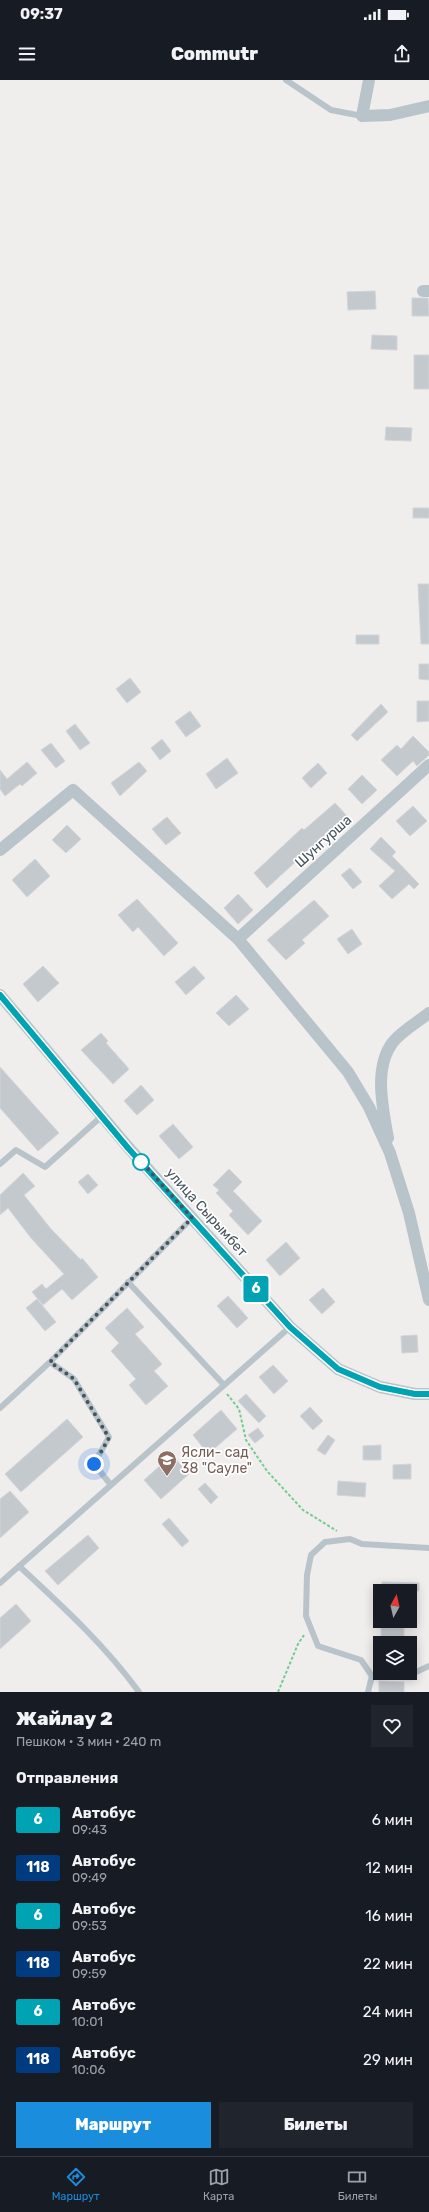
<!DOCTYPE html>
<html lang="ru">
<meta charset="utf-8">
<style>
:root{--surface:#171b24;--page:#20242c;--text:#f1f3f6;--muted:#9ea1a6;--line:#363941;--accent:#1a8ddd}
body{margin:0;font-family:Rubik,sans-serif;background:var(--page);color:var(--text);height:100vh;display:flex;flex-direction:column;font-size:15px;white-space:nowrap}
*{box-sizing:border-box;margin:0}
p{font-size:13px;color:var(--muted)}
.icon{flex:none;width:22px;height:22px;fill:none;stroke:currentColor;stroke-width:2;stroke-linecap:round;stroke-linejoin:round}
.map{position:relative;height:1612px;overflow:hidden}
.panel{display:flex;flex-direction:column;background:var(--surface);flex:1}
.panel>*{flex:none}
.badge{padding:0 8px;border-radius:3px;font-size:14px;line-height:26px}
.needle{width:26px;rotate:8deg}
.fabs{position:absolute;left:373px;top:1504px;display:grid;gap:8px}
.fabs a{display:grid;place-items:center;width:44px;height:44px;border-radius:0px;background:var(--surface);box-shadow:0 2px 10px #0003;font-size:20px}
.you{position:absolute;width:20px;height:20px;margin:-10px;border:3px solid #fff;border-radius:50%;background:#1a73e8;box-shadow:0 0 0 6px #1a73e833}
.map>.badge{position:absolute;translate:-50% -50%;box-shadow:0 0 0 2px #fff}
h2{padding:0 16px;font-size:15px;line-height:36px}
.round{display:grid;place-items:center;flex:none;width:42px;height:42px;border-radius:0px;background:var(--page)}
.head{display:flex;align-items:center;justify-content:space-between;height:68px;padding:0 16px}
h1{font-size:19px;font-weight:800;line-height:30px}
.button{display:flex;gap:8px;margin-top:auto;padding:8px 16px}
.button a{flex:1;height:46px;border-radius:0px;background:var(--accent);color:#fff;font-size:16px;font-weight:800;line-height:46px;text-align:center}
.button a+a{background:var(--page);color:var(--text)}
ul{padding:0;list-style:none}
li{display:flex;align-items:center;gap:12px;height:48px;padding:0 16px}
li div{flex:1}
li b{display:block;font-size:15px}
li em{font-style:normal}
li .badge{min-width:44px;font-weight:700;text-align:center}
.status{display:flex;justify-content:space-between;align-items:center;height:28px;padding:0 20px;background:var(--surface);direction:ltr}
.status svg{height:11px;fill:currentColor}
header{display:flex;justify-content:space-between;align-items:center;height:52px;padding:0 16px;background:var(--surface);font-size:18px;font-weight:800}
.tabs{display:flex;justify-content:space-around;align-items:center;height:56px;border-top:1px solid var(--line);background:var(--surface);font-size:11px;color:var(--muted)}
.tabs a{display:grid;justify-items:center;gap:2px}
.tabs .current{color:var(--accent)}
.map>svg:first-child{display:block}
</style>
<div class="status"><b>09:37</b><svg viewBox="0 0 49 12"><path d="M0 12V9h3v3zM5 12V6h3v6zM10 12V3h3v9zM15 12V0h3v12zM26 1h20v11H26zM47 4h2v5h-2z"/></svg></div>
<header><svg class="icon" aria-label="menu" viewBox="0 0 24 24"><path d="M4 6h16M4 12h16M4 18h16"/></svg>Commutr<svg class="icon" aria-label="share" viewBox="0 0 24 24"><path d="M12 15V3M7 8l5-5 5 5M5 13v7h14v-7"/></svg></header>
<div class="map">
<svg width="429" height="1612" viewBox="0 0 429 1612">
<rect width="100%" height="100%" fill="#f0eded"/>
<path fill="#c4c9cd" stroke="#d1d4d9" d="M375,211L376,229L348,230L347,212Z
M412,218H428L429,236H412Z
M372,255L397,256V270L371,269Z
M414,275H429V309H414Z
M386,347L412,348L411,361L385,360Z
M413,428H429V438H413Z
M418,504H429V564H421Z
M356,555H379V564H356Z
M419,584H429V600L419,599Z
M130,598L141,612L127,623L116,609Z
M417,621H429V641L417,642Z
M381,624L388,632L357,661L351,655Z
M190,631L201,646L186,657L175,642Z
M75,644L90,663L80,670L66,651Z
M413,656L429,672V675L417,686L413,681L397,696L381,680L397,665L401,669Z
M162,659L171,671L160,680L151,668Z
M51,663L65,681L56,688L41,670Z
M227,678L238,693L216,709L206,694Z
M27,682L37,693L22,706L20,704L5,716L0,709V690L7,699Z
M139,682L147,691L120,716L111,703Z
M318,683L327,693L311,708L302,698Z
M362,695L377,710L362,724L348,709Z
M335,723L348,737L330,754L328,752L267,808L254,793L302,748L304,750Z
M413,726L427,741L410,756L396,741Z
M167,737L181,753L166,765L152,749Z
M67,745L81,759L66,773L52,760Z
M381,757L396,772L392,776L419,804L414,809L409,804L392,819L379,806L395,791L370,769Z
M35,779L50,796L27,817L12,800Z
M350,788L362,802L353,809L341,795Z
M238,814L253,830L238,844L224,828Z
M137,819L178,863L164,876L138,847L133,852L118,835Z
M314,820L329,836L302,860L305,863L286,880L267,860Z
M352,849L362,864L348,874L337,859Z
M43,886L59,903L38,922L23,904Z
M194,886L205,898L186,915L175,902Z
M236,915L249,929L229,946L216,933Z
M101,953L108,961L106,963L129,989L113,1004L81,970Z
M0,987L59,1053L38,1071L0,1028Z
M141,1005L154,1020L137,1035L124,1021Z
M173,1044L193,1067L179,1079L159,1056Z
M229,1089L242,1102L233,1111L262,1141L248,1155L229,1135L233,1131L216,1113L219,1110L213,1105Z
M23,1093L35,1106L24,1115L51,1149L81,1180L82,1178L98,1197L72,1220L62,1209L43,1225L32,1212L42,1204L46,1209L64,1194L31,1158L8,1128L0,1135V1115Z
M88,1094L98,1105L88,1114L78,1102Z
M286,1162L300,1178L280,1196L266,1180Z
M323,1208L335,1222L322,1234L309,1220Z
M228,1216L248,1238L237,1248L217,1226Z
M37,1219L56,1242L45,1251L26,1228Z
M127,1228L144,1247L135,1254L162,1284L154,1291L168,1306L146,1325L129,1305L136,1299L111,1271L119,1263L105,1248Z
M417,1255L418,1272L402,1273L401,1256Z
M273,1285L288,1301L274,1314L259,1297Z
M246,1314L266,1336L259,1343L238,1321Z
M310,1327L323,1341L313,1350L300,1336Z
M221,1330L237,1349L208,1374L193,1355Z
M67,1339L83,1357L21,1412L5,1394Z
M258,1348L264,1356L255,1363L248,1355Z
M328,1355L335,1360L325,1375L317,1370Z
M381,1365V1380H363V1366Z
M172,1375L189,1394L161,1419L144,1400Z
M411,1384V1399H393V1385Z
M338,1401L366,1403L365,1417L337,1415Z
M205,1403L218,1417L211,1424L198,1409Z
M10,1411L29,1432L0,1458V1419Z
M169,1438L189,1461L182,1467L162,1444Z
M88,1455L99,1468L58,1505L45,1491Z
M382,1502L419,1503V1511H381Z
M16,1524L31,1541L0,1569V1538Z
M381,1541H404V1563H381Z
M379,1601L404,1602V1612H379Z"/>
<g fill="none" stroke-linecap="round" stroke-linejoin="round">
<path stroke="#73cc92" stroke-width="2" stroke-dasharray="3 2" stroke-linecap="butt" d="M227,1314L239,1329L246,1360L267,1391L303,1430L337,1451
M278,1612L298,1564L304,1555"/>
<path stroke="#b8c4ca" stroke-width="6" d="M286,0L331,30L362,36
M0,1084L16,1070L45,1087L102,1036
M128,1202L224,1305
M50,1282L192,1138
M0,1328L50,1282L74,1299L109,1357L94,1384L111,1405
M19,1486C62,1526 104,1564 139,1612
M0,1503L290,1247
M372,1596L361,1580L318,1566L306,1536L307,1495L311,1475L325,1462L350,1459L362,1464L429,1468
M368,1612L372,1596L414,1593L429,1586"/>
<path stroke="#b8c4ca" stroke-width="12" d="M369,0L362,36L390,35L429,26
M423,211H429
M0,770L73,710L238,859L348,992L369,1027L390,1073L409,1133L429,1220
M238,859L429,685
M0,915L128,1067L290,1247L338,1289L380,1307L415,1314H429
M388,1058C383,1029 373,988 393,962C402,951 418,942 429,933"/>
</g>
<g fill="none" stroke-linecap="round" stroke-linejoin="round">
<defs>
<path id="line" d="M0,915L128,1068L290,1247L338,1289L380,1307L415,1314H429"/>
</defs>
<use href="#line" stroke="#fff" stroke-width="9"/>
<use href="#line" stroke="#00a3b4" stroke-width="6"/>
<path stroke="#45545a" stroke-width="4" stroke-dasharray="0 7.2" d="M94,1384L109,1358L74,1299L50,1282L192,1138L139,1079L141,1082"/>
</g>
<defs>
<symbol id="school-pin" viewBox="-11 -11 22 30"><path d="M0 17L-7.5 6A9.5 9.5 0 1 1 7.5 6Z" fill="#8d6e63" stroke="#fff"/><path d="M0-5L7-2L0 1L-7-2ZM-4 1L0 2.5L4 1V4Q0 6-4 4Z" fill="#fff"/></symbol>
</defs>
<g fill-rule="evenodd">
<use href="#school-pin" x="156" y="1369" width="22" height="30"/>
</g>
<circle fill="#fff" stroke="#00a3b4" stroke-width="2" cx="141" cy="1082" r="8"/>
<g text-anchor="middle" stroke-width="3.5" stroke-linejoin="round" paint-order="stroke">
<g font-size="14" fill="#45545a" stroke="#fff">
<text transform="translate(323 761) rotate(-42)" y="5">Шунгурша</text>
<text transform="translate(207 1132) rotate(48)" y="5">улица Сырымбет</text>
</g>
<g font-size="14" fill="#785e54" stroke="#fff" text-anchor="start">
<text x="181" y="1377">Ясли- сад<tspan x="181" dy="16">38 "Сауле"</tspan></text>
</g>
</g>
</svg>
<div class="fabs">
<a><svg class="needle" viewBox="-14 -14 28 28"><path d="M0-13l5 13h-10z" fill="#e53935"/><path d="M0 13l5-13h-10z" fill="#9ea1a6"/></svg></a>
<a><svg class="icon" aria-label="layers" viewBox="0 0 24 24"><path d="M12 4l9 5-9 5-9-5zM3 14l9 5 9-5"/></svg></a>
</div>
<div class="you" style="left:94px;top:1384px"></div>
<b class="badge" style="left:256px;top:1209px;background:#00a3b4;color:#fff">6</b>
</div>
<section class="panel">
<div class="head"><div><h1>Жайлау 2</h1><p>Пешком · 3 мин · 240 m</p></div><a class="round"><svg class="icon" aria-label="heart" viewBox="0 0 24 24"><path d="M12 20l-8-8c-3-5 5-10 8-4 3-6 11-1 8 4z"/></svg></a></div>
<h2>Отправления</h2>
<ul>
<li><span class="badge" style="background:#00a3b4;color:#fff">6</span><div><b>Автобус</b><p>09:43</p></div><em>6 мин</em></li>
<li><span class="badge" style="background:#003b80;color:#fff">118</span><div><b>Автобус</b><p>09:49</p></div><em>12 мин</em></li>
<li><span class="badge" style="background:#00a3b4;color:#fff">6</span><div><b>Автобус</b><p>09:53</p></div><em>16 мин</em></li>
<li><span class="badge" style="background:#003b80;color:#fff">118</span><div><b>Автобус</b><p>09:59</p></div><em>22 мин</em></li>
<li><span class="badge" style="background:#00a3b4;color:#fff">6</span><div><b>Автобус</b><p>10:01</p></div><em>24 мин</em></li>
<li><span class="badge" style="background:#003b80;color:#fff">118</span><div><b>Автобус</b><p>10:06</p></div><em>29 мин</em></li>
</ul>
<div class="button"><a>Маршрут</a><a>Билеты</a></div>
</section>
<nav class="tabs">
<a class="current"><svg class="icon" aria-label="directions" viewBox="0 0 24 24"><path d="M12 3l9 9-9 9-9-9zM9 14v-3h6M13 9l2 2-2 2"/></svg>Маршрут</a>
<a><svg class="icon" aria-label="map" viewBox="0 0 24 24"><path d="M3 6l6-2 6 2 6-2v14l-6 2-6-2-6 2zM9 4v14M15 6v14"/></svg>Карта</a>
<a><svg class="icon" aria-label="tickets" viewBox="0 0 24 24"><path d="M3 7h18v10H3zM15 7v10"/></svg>Билеты</a>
</nav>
